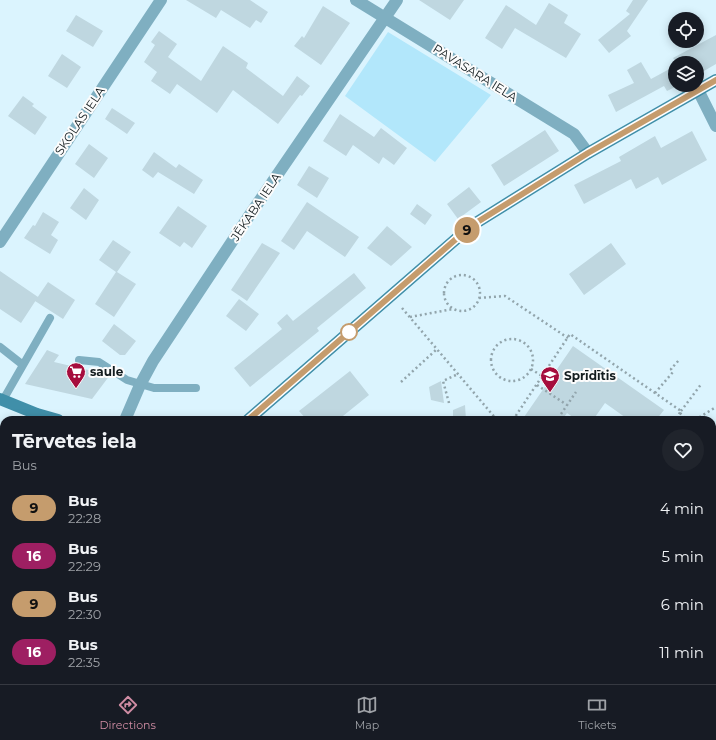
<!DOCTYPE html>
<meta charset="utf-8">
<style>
:root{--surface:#171b24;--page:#20242c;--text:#f1f3f6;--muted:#9ea1a6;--line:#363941;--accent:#cf8ca3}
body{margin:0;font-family:Montserrat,sans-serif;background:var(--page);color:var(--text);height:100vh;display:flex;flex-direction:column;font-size:15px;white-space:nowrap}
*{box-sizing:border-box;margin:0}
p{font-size:13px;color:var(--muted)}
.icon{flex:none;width:22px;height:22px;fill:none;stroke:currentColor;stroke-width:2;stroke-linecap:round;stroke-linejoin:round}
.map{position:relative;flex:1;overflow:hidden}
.drawer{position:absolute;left:0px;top:416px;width:716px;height:268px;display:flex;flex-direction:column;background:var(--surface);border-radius:12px 12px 0 0;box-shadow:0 2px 10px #0003}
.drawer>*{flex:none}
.badge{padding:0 8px;border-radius:13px;font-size:14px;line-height:26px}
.controls{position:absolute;left:668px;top:12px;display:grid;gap:8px}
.controls a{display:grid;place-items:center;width:36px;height:36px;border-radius:50%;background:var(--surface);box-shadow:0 2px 10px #0003;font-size:20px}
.map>.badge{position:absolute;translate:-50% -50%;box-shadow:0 0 0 2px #fff}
.round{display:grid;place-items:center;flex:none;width:42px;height:42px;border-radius:21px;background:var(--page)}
.headline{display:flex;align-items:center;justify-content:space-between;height:68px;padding:0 12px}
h1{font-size:19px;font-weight:700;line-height:30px}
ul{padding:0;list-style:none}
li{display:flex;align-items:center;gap:12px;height:48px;padding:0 12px}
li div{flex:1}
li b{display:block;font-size:15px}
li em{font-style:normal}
li .badge{min-width:44px;font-weight:700;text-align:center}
.tab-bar{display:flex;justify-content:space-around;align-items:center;height:56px;border-top:1px solid var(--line);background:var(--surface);font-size:11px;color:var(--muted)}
.tab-bar a{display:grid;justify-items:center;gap:2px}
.tab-bar .active{color:var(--accent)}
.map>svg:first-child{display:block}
</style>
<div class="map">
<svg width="716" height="684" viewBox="0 0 716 684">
<rect width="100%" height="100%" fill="#dbf4fe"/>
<path fill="#b2e7fb" d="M388,32L491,95L435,162L345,96Z
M4,465V515L0,514V476Z"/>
<path fill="#bfd7e0" d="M186,0H250L268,12L261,23L256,20L250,28L221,10L216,18Z
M419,0H464L450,20Z
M633,0H648L627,31L631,36L609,53L598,40L630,14L626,11Z
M549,3L568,15L564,23L581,34L566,58L515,28L502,49L485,38L506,5L536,25Z
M323,6L350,23L321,65L294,46L302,36L304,38Z
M76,15L103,31L93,47L66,31Z
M159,31L177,44L168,57L201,81L223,46L248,63L246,68L283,96L297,76L310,86L302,96L300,95L278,124L233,90L217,113L177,84L170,94L151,81L157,72L144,62L155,45L151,42Z
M716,35V64L697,75V63H677L673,58Z
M62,54L81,67L67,88L48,76Z
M641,62L651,79L675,66V85H679L667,91L664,86L616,112L608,95L634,83L627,70Z
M23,96L34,104L32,106L47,117L35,135L8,116Z
M112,108L135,123L127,134L105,119Z
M340,114L374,137L381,128L407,148L394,165L383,157L379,164L353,145L346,156L323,141Z
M545,130L559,151L504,186L491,165Z
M692,131L707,160L662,185L658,177L636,189L631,179L584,204L574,185L621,161L619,157L655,136L661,148Z
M89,144L108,158L94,178L75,164Z
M154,152L176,168L179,164L203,180L194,194L158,172L153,178L142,170Z
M309,166L329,178L317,198L297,185Z
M469,187L481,202L458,219L447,204Z
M84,188L99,200L86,220L70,208Z
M307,202L359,237L345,257L307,231L294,250L281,241Z
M417,204L432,215L425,225L410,214Z
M178,206L207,226L192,248L184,242L180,247L159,233Z
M43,212L59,222L51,235L58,240L50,254L24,238L33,225L35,226Z
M387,226L412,247L391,266L367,248Z
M113,240L131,252L117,272L136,284L114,317L95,304L116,272L99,260Z
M262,243L280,253L247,301L231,290Z
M611,243L626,264L584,295L569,274Z
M0,271L38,297L21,323L0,309Z
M354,273L366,288L317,328L319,331L250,387L234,368L282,329L277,323L287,314L293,321Z
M48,282L75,300L63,319L35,301Z
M239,299L259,314L246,331L226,316Z
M114,324L136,341L125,355H120L102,341Z
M573,346L664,410L656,420H629L605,403L593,420H577L567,413L562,420H522Z
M47,350L59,355L54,362L110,375L92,399L25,384Z
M350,371L369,395L338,420H307L299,411Z
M441,381L444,403L431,400L429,387Z
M465,405L466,420H453V410Z"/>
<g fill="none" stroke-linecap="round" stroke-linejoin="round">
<path stroke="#92a5ac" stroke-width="2.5" stroke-dasharray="2 3" stroke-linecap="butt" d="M444 293a18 18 0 1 1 36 0a18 18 0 1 1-36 0Z
M479,298L505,296L568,338
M402,308L497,420
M410,317L453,309
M491 360a21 21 0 1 1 42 0a21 21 0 1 1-42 0Z
M531,369L542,376
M401,382L437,349
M537,385L567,405
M655,393L673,372L671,369L679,360
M449,403L443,381L458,374
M681,411L702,383
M680,413L687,420
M561,414L576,392
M513,420L570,334L681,411L675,420
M695,420L716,407"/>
<path stroke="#7fafc1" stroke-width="8" d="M0,347L23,365
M79,360L99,362L127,380L154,388H196
M3,400L50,318
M0,570L4,559
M0,647L4,648
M15,684L16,680"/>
<path stroke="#7fafc1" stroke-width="12" d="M356,0L574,134L588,153
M698,90L716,126
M0,242L161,0
M125,420L140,385L153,361L247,219L397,0
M712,622L716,617
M188,684L189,680
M663,684L666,680"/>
<path stroke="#408fa9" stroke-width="12" d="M0,399L37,414L58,420
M248,420L471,226L588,153L716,80
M577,680L582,684"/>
</g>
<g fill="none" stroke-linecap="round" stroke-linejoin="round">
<defs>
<path id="line" d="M248,420L471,226L588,153L716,80"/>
</defs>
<use href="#line" stroke="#fff" stroke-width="9"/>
<use href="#line" stroke="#c59c6d" stroke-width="6"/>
</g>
<defs>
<symbol id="supermarket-pin" viewBox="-11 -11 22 30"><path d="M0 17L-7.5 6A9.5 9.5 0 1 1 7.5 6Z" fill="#a60d3d" stroke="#fcfcfc"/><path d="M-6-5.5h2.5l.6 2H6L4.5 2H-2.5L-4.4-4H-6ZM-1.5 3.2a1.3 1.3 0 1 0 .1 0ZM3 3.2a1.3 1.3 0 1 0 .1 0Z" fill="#fff"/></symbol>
<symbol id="school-pin" viewBox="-11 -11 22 30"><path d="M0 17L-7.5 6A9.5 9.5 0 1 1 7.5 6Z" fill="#a60d3d" stroke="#fcfcfc"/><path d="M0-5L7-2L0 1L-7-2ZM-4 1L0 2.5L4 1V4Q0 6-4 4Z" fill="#fff"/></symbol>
</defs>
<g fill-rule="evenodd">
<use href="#supermarket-pin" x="65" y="361" width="22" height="30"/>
<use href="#school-pin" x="539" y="365" width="22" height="30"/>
</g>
<circle fill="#fff" stroke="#c59c6d" stroke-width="2" cx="349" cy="332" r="8"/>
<g text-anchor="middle" stroke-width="4" stroke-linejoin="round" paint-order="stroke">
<g font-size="12" fill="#131c1f" stroke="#fcfcfc">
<text transform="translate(475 73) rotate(32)" y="4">PAVASARA IELA</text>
<text transform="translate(80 121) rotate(-56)" y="4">SKOLAS IELA</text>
<text transform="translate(256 207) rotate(-56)" y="4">JĒKABA IELA</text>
</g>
<g font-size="12" font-weight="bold" fill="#131c1f" stroke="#fcfcfc" text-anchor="start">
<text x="90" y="376">saule</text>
<text x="564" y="380">Sprīdītis</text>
</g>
</g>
</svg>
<div class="controls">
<a><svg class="icon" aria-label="locate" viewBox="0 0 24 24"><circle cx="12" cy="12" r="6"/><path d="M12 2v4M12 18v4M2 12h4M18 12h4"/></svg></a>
<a><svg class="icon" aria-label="layers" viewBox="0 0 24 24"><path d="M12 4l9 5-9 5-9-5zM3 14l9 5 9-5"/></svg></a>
</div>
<b class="badge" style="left:467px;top:230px;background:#c59c6d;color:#111">9</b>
<section class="drawer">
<div class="headline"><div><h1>Tērvetes iela</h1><p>Bus</p></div><a class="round"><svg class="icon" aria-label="heart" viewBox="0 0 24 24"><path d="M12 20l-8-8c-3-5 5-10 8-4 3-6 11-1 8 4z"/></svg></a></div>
<ul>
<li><span class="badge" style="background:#c59c6d;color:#111">9</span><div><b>Bus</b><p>22:28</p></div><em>4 min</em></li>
<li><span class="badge" style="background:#9e1f62;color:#fff">16</span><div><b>Bus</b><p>22:29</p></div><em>5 min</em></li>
<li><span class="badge" style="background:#c59c6d;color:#111">9</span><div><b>Bus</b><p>22:30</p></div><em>6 min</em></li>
<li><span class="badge" style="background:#9e1f62;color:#fff">16</span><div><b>Bus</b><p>22:35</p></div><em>11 min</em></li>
</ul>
</section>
</div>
<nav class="tab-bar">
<a class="active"><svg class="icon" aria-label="directions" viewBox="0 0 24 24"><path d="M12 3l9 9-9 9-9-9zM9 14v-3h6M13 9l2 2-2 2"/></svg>Directions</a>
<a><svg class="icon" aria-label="map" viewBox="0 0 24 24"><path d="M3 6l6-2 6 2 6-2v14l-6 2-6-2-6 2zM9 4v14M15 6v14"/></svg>Map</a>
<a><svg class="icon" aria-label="tickets" viewBox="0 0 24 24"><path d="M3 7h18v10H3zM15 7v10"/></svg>Tickets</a>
</nav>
